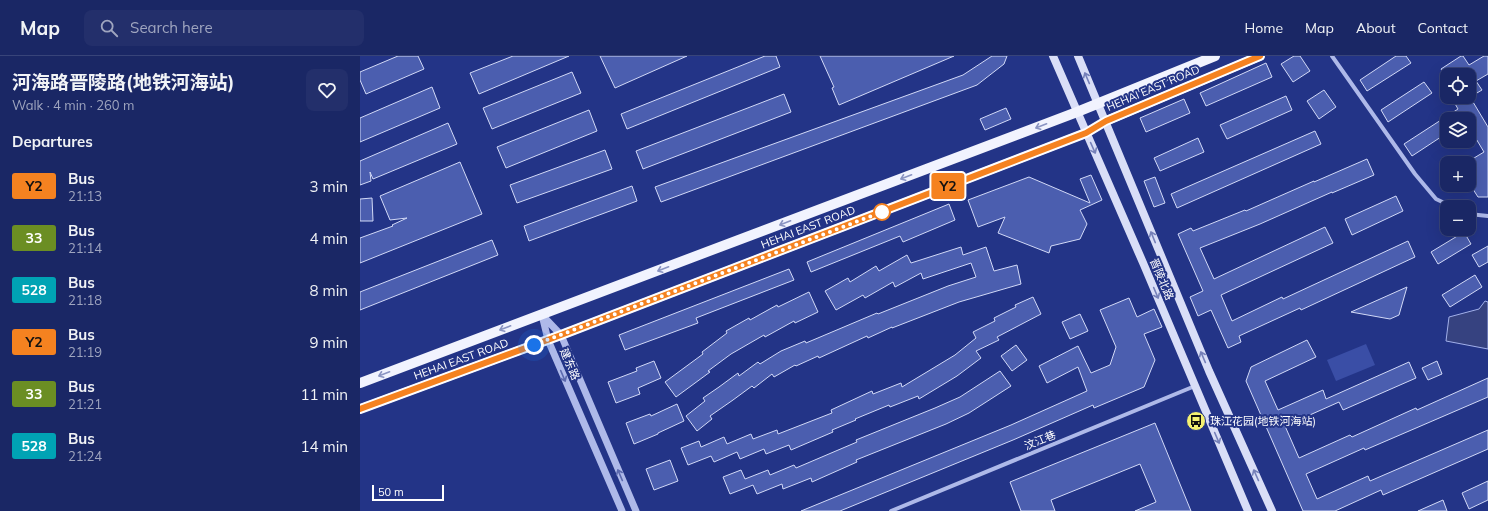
<!DOCTYPE html>
<meta charset="utf-8">
<style>
:root{--surface:#1a2765;--page:#232f6b;--text:#f1f3f6;--muted:#9fa5bf;--line:#384479}
body{margin:0;font-family:Mulish,"Noto Sans SC",sans-serif;background:var(--page);color:var(--text);height:100vh;display:flex;flex-direction:column;font-size:15px;white-space:nowrap}
*{box-sizing:border-box;margin:0}
p{font-size:13px;color:var(--muted)}
.icon{flex:none;width:22px;height:22px;fill:none;stroke:currentColor;stroke-width:2;stroke-linecap:round;stroke-linejoin:round}
.map{position:relative;flex:1;overflow:hidden}
.side{display:flex;flex-direction:column;background:var(--surface);width:360px}
.side>*{flex:none}
.badge{padding:0 8px;border-radius:3px;font-size:14px;line-height:26px}
.fabs{position:absolute;left:1080px;top:12px;display:grid;gap:8px}
.fabs a{display:grid;place-items:center;width:36px;height:36px;border-radius:8px;background:var(--surface);box-shadow:0 4px 16px #0002,0 0 0 1px var(--line);font-size:20px}
.scale{position:absolute;left:12px;bottom:10px;width:72px;box-sizing:border-box;padding-left:4px;border:2px solid #fff;border-top:0;font-size:11px;line-height:14px;white-space:nowrap;color:#fff;-webkit-text-stroke:3px #233487;paint-order:stroke}
.you{position:absolute;width:20px;height:20px;margin:-10px;border:3px solid #fff;border-radius:50%;background:#1a73e8;box-shadow:0 0 0 6px #1a73e833}
.map>.badge{position:absolute;translate:-50% -50%;box-shadow:0 0 0 2px #fff}
h2{padding:0 12px;font-size:15px;line-height:36px}
.round{display:grid;place-items:center;flex:none;width:42px;height:42px;border-radius:8px;background:var(--page)}
.summary{display:flex;align-items:center;justify-content:space-between;height:68px;padding:0 12px}
h1{font-size:19px;font-weight:700;line-height:30px}
ul{padding:0;list-style:none}
li{display:flex;align-items:center;gap:12px;height:52px;padding:0 12px}
li div{flex:1}
li b{display:block;font-size:15px}
li em{font-style:normal}
li .badge{min-width:44px;font-weight:700;text-align:center}
header{display:flex;align-items:center;gap:24px;box-sizing:border-box;height:56px;padding:0 20px;background:var(--surface);border-bottom:1px solid var(--line)}
header strong{font-size:19px}
nav{display:flex;gap:22px;margin-inline-start:auto;font-size:14px}
.search{width:280px;height:36px;background:var(--page);display:flex;align-items:center;gap:10px;box-sizing:border-box;padding:0 14px;border-radius:8px;color:var(--muted);font-size:15px}
main{display:flex;flex:1;min-height:0}
.map>svg:first-child{display:block}
</style>
<header>
<strong>Map</strong>
<div class="search"><svg class="icon" aria-label="search" viewBox="0 0 24 24"><circle cx="10" cy="10" r="6"/><path d="M15 15l6 6"/></svg>Search here</div>
<nav><a>Home</a><a>Map</a><a>About</a><a>Contact</a></nav>
</header>
<main>
<section class="side">
<div class="summary"><div><h1>河海路晋陵路(地铁河海站)</h1><p>Walk · 4 min · 260 m</p></div><a class="round"><svg class="icon" aria-label="heart" viewBox="0 0 24 24"><path d="M12 20l-8-8c-3-5 5-10 8-4 3-6 11-1 8 4z"/></svg></a></div>
<h2>Departures</h2>
<ul>
<li><span class="badge" style="background:#f58220;color:#111">Y2</span><div><b>Bus</b><p>21:13</p></div><em>3 min</em></li>
<li><span class="badge" style="background:#6b8e23;color:#fff">33</span><div><b>Bus</b><p>21:14</p></div><em>4 min</em></li>
<li><span class="badge" style="background:#00a3b4;color:#fff">528</span><div><b>Bus</b><p>21:18</p></div><em>8 min</em></li>
<li><span class="badge" style="background:#f58220;color:#111">Y2</span><div><b>Bus</b><p>21:19</p></div><em>9 min</em></li>
<li><span class="badge" style="background:#6b8e23;color:#fff">33</span><div><b>Bus</b><p>21:21</p></div><em>11 min</em></li>
<li><span class="badge" style="background:#00a3b4;color:#fff">528</span><div><b>Bus</b><p>21:24</p></div><em>14 min</em></li>
</ul>
</section>
<div class="map">
<svg width="1128" height="455" viewBox="0 0 1128 455">
<rect width="100%" height="100%" fill="#233487"/>
<path fill="#3a4ea6" d="M1006,288L1015,309L976,325L967,304Z"/>
<path fill="#364280" stroke="#a2b0ea" d="M1125,245L1128,246V293L1086,285L1089,261L1119,253Z"/>
<path fill="#4b5eaf" stroke="#d2d9f7" d="M38,0H58L64,13L6,38L0,24V16Z
M153,0H209L119,38L110,17Z
M240,0H327L255,32Z
M405,0H416L420,11L267,73L261,58Z
M460,0H594L479,49L472,32L474,31Z
M632,0H647L644,8L617,29L301,146L295,131L603,19Z
M934,0H940L950,15L933,26L921,8Z
M1036,0H1046L1051,7L1007,35L1000,24Z
M1101,0H1103L1109,9L1124,0H1128V18L1116,25L1122,34L1110,41L1128,71V141H1118L1109,127V105L1124,96L1109,71V63H1087V77L1052,100L1044,88L1098,53L1094,46L1103,41H1109V19H1085L1081,13Z
M906,7L912,21L846,50L840,37Z
M212,16L221,37L132,73L123,52Z
M1064,26L1072,37L1028,66L1021,54Z
M72,31L80,52L0,86V62Z
M964,34L976,51L959,63L947,45Z
M424,38L431,56L283,113L276,95Z
M926,40L932,54L867,83L860,69Z
M824,43L830,57L786,76L780,62Z
M646,52L651,63L625,74L620,63Z
M229,54L237,75L146,112L137,91Z
M88,67L97,88L13,123L10,116L11,125L0,129V105Z
M955,75L961,88L817,152L811,138Z
M838,82L844,96L800,115L794,102Z
M245,94L252,113L157,147L150,129Z
M1007,103L1014,119L972,137V136L900,168L840,192L854,223L965,171L973,187L861,239L872,265L922,241L923,243L1048,185L1055,201L941,254L940,252L879,280L881,286L868,292L851,254L838,260L830,241L843,235L818,178L831,172L833,175L885,154L886,155L954,125V126Z
M100,106L122,158L0,207V182L33,170L32,169L47,162L30,164L20,140Z
M731,119L742,144L720,154L727,168L720,183L691,190L689,197L638,177L645,161L618,171L608,144L669,121L730,147L720,123Z
M795,121L805,147L794,151L784,125Z
M272,130L277,145L169,185L164,170Z
M1036,140L1043,155L992,179L985,163Z
M12,142L13,165H0V143Z
M589,148L595,164L543,186L540,180L451,216L447,206Z
M1104,176L1111,188L1078,208L1071,196Z
M132,184L138,199L0,254V236Z
M1128,190V206L1119,211L1112,199Z
M601,191L603,199L626,191L634,215L657,209L661,228L599,246L532,272V271L508,282L507,280L459,302L458,300L436,310L435,309L414,321L412,318L394,332L392,330L373,344L350,360L352,363L337,375L326,360L345,345L343,342L359,331L378,317L379,320L398,306L400,308L421,295L445,285L446,287L517,257L518,258L588,230L616,221L611,207L563,223L561,217L535,231L533,226L505,242L503,239L476,254L465,235L488,222L490,226L516,210L519,215L547,199L551,207Z
M429,213L434,224L336,262L338,267L265,294L259,279Z
M1115,219L1122,231L1090,251L1082,239Z
M1047,231L1039,259L1030,263L991,256Z
M449,236L458,256L435,267L434,265L405,281L404,279L371,298L348,315L350,316L316,341L305,326L343,298L342,296L367,277L366,275L389,262L390,264L417,249L418,251Z
M673,241L681,258L637,281L639,284L616,295L621,302L597,320L559,343L558,340L530,351L529,349L495,363L496,364L472,374L473,376L431,394L429,389L406,398L404,393L380,403L377,396L354,406L351,400L328,409L321,392L339,385L341,391L364,381L367,388L391,378L393,383L417,374L418,378L472,357L471,354L512,335L513,338L541,327L542,331L595,299L616,282L613,276L635,265L634,262L656,251L655,249Z
M769,242L777,261L794,253L802,271L784,278L795,304L784,331L734,352L733,349L653,384L480,455H441L651,369L727,335L718,311L687,327L679,310L718,290L731,317L750,309L756,291L740,254Z
M720,258L728,275L710,283L702,266Z
M947,284L956,301L905,325L918,354L963,334L966,343L1049,306L1056,322L983,354L979,346L925,370L939,402L990,379L992,381L1056,352L1057,354L1128,322V341L1005,394L1004,392L946,418L957,443L1008,420L1010,425L1128,374V393L1023,439L1021,434L975,455H943L886,325L891,311Z
M656,289L667,304L652,315L641,300Z
M294,305L301,322L278,332L280,338L256,347L248,326L277,315L276,312Z
M1077,305L1082,318L1068,324L1062,312Z
M640,315L651,330L609,357L586,368L496,404L497,406L452,426L451,422L423,433L422,428L397,438L393,429L370,438L363,421L381,414L385,423L408,414L410,419L434,409L436,412L497,386L496,384L575,352L600,341Z
M317,348L324,365L298,377V378L274,388L266,367L290,358L291,360Z
M795,367L831,455H775L796,446L780,408L691,444L695,455H661L650,426Z
M310,404L318,425L294,434L286,413Z
M1128,425V444L1109,453L1102,437Z
M1083,444L1087,455H1058Z"/>
<g fill="none" stroke-linecap="round" stroke-linejoin="round">
<path stroke="#aeb9e9" stroke-width="4" d="M972,0L1055,118L1076,143L1093,151
M1109,158L1128,160
M531,455L835,330"/>
<path stroke="#aeb9e9" stroke-width="7" d="M182,259L201,279L276,455
M182,259L188,284L262,455"/>
<path stroke="#d9def7" stroke-width="8" d="M693,0L784,209L888,455
M718,0L849,315L912,455"/>
<path stroke="#f1f3fe" stroke-width="10" d="M0,327L717,56L855,0
M0,353L201,279L726,77L746,65L900,0"/>
</g>
<defs><path id="oneway-shaft" d="M-6 0H5M1.5-3L5.5 0L1.5 3" fill="none" stroke-width="1.6" stroke-linecap="round" stroke-linejoin="round"/></defs>
<g stroke="#7580b9">
<use href="#oneway-shaft" transform="translate(727 22) rotate(-113)"/>
<use href="#oneway-shaft" transform="translate(733 92) rotate(66)"/>
<use href="#oneway-shaft" transform="translate(793 181) rotate(-112)"/>
<use href="#oneway-shaft" transform="translate(796 237) rotate(67)"/>
<use href="#oneway-shaft" transform="translate(843 301) rotate(-113)"/>
<use href="#oneway-shaft" transform="translate(857 382) rotate(67)"/>
<use href="#oneway-shaft" transform="translate(896 419) rotate(-114)"/>
</g>
<g stroke="#8a94c2">
<use href="#oneway-shaft" transform="translate(681 70) rotate(159)"/>
<use href="#oneway-shaft" transform="translate(546 121) rotate(159)"/>
<use href="#oneway-shaft" transform="translate(425 167) rotate(159)"/>
<use href="#oneway-shaft" transform="translate(303 213) rotate(159)"/>
<use href="#oneway-shaft" transform="translate(145 272) rotate(159)"/>
<use href="#oneway-shaft" transform="translate(24 318) rotate(159)"/>
</g>
<g stroke="#5b69ae">
<use href="#oneway-shaft" transform="translate(203 320) rotate(67)"/>
<use href="#oneway-shaft" transform="translate(260 419) rotate(-113)"/>
</g>
<g fill="none" stroke-linecap="round" stroke-linejoin="round">
<defs>
<path id="line" d="M0,353L201,279L726,77L746,65L900,0"/>
</defs>
<use href="#line" stroke="#fff" stroke-width="9"/>
<use href="#line" stroke="#f58220" stroke-width="6"/>
<path stroke="#fff" stroke-width="4" stroke-dasharray="0 7.2" d="M174,289L522,156"/>
</g>
<defs>
<symbol id="bus-disc" viewBox="-11 -11 22 22"><circle r="9.5" fill="#f4f171" stroke="#233487"/><path d="M-5-6H5V4H4V6H2V4H-2V6H-4V4H-5ZM-3.5-4V0h7V-4ZM-3.5 1.2v1.5H-2V1.2ZM2 1.2v1.5H3.5V1.2Z" fill="#111"/></symbol>
</defs>
<g fill-rule="evenodd">
<use href="#bus-disc" x="825" y="354" width="22" height="22"/>
</g>
<circle fill="#fff" stroke="#f58220" stroke-width="2" cx="522" cy="156" r="8"/>
<g text-anchor="middle" stroke-width="4" stroke-linejoin="round" paint-order="stroke">
<g font-size="11" fill="#fff" stroke="#233487">
<text transform="translate(793 32) rotate(-23)" y="4">HEHAI EAST ROAD</text>
<text transform="translate(448 171) rotate(-21)" y="4">HEHAI EAST ROAD</text>
<text transform="translate(802 223) rotate(67)" y="4">晋陵北路</text>
<text transform="translate(101 303) rotate(-20)" y="4">HEHAI EAST ROAD</text>
<text transform="translate(210 308) rotate(67)" y="4">建东路</text>
<text transform="translate(680 384) rotate(-22)" y="4">汶江巷</text>
</g>
<g font-size="11" fill="#fff" stroke="#233487" text-anchor="start">
<text x="850" y="369">珠江花园(地铁河海站)</text>
</g>
</g>
</svg>
<div class="fabs">
<a><svg class="icon" aria-label="locate" viewBox="0 0 24 24"><circle cx="12" cy="12" r="6"/><path d="M12 2v4M12 18v4M2 12h4M18 12h4"/></svg></a>
<a><svg class="icon" aria-label="layers" viewBox="0 0 24 24"><path d="M12 4l9 5-9 5-9-5zM3 14l9 5 9-5"/></svg></a>
<a>+</a>
<a>−</a>
</div>
<div class="scale">50 m</div>
<div class="you" style="left:174px;top:289px"></div>
<b class="badge" style="left:588px;top:130px;background:#f58220;color:#111">Y2</b>
</div>
</main>
